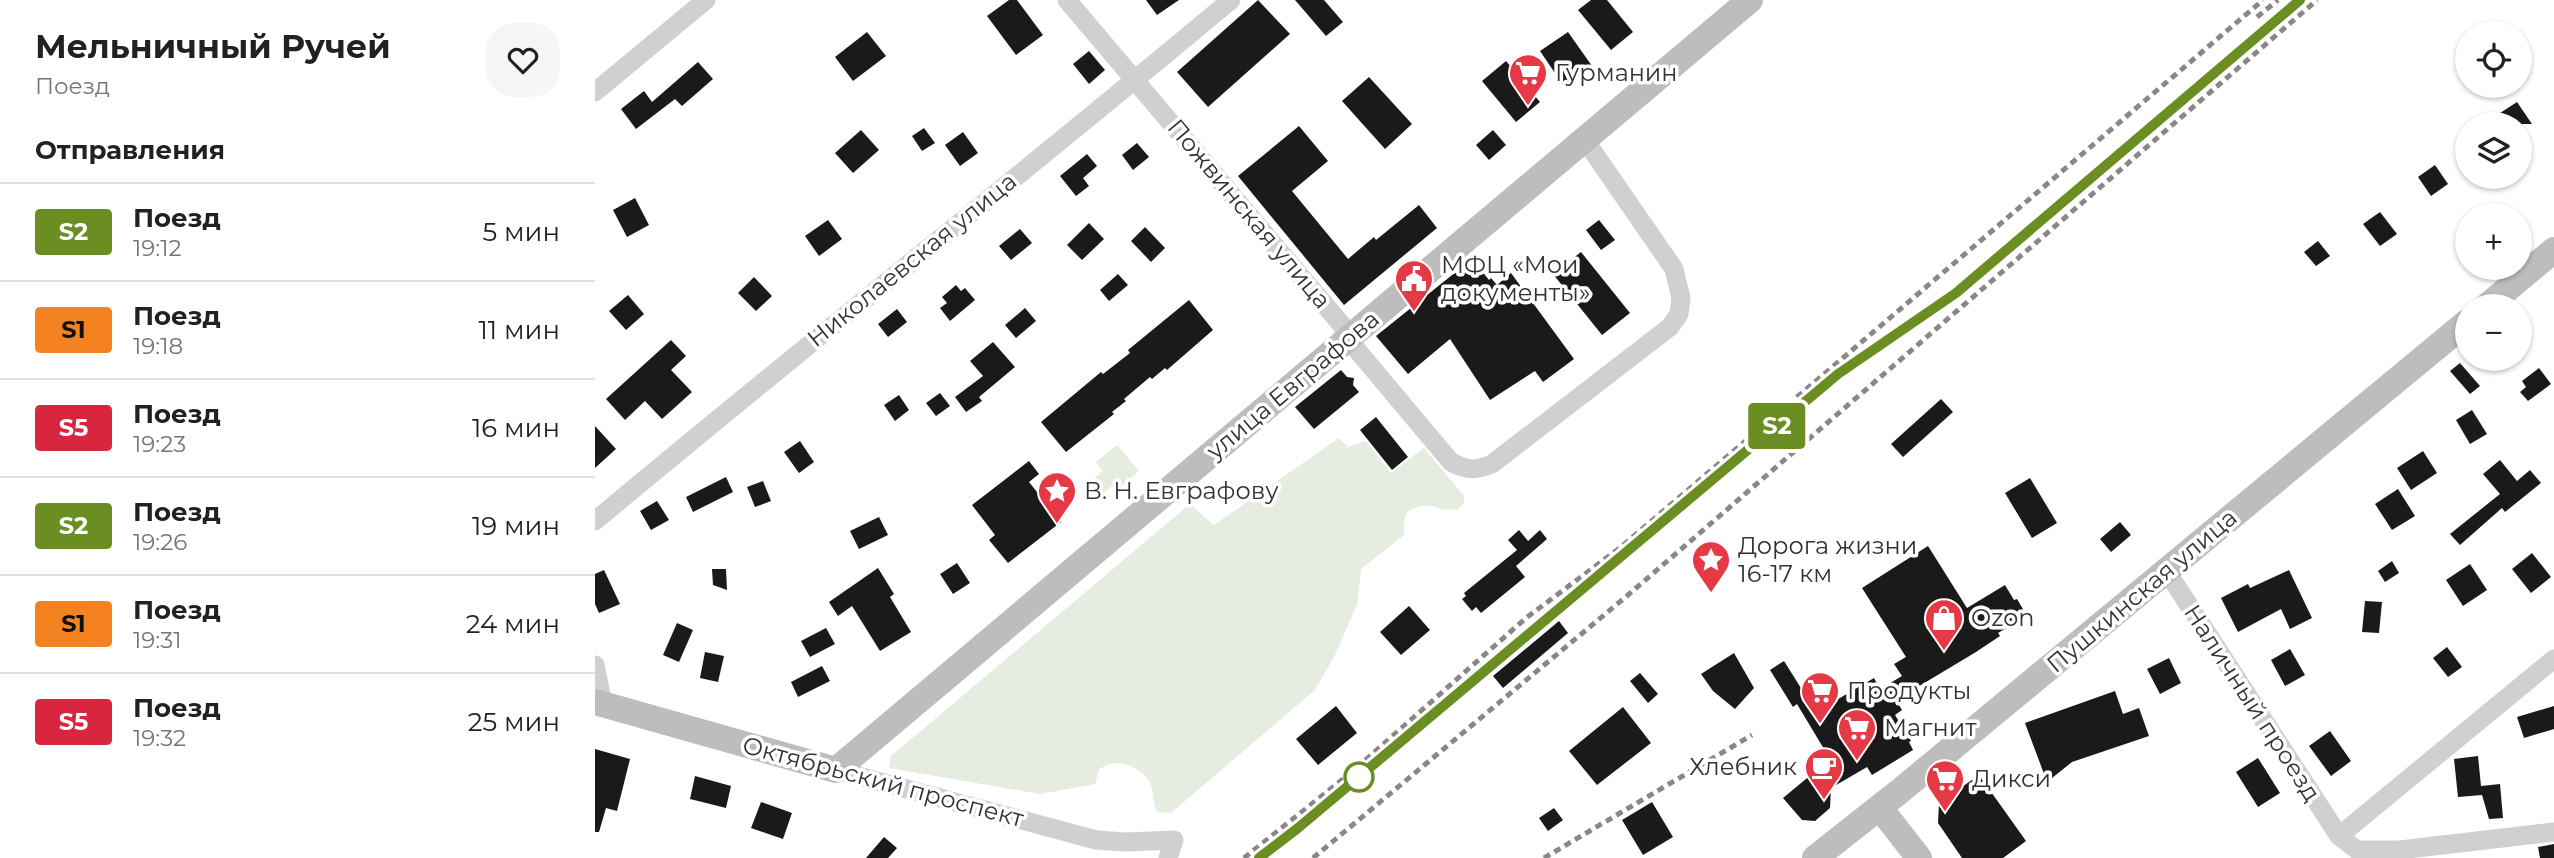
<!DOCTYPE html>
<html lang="ru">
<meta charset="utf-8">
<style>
:root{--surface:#fff;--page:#f6f6f6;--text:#202124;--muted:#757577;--line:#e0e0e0}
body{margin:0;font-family:Montserrat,sans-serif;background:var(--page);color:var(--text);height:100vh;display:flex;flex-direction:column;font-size:26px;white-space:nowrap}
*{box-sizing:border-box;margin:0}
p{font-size:23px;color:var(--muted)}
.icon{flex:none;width:38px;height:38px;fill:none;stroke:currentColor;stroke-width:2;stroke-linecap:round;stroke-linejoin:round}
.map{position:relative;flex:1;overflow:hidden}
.sheet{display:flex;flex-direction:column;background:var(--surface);width:595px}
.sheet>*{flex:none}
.badge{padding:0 14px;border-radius:5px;font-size:24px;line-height:46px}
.buttons{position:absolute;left:1860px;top:21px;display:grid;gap:14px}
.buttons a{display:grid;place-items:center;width:77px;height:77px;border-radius:50%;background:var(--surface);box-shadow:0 2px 5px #0004;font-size:35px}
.map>.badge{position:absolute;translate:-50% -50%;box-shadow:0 0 0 4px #fff}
h2{padding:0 35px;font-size:26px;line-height:63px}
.round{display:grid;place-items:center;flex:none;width:74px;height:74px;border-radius:28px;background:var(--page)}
.summary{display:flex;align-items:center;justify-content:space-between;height:119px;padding:0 35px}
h1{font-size:33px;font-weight:700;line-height:52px}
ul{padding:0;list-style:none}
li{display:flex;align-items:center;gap:21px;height:98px;padding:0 35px;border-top:2px solid var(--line)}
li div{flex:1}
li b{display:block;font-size:26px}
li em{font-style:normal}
li .badge{min-width:77px;font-weight:700;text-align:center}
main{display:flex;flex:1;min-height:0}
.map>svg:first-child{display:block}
</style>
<main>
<section class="sheet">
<div class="summary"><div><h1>Мельничный Ручей</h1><p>Поезд</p></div><a class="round"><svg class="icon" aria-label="heart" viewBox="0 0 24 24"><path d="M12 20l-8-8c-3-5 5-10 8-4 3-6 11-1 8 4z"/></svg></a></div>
<h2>Отправления</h2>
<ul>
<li><span class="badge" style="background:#6b8e23;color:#fff">S2</span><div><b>Поезд</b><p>19:12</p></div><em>5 мин</em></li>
<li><span class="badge" style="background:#f58220;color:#111">S1</span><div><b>Поезд</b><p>19:18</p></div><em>11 мин</em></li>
<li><span class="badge" style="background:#d7263d;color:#fff">S5</span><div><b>Поезд</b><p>19:23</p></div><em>16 мин</em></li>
<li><span class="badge" style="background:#6b8e23;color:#fff">S2</span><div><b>Поезд</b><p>19:26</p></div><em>19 мин</em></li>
<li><span class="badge" style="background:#f58220;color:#111">S1</span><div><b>Поезд</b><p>19:31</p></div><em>24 мин</em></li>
<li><span class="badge" style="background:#d7263d;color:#fff">S5</span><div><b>Поезд</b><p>19:32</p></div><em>25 мин</em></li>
</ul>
</section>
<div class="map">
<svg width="1959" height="858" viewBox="0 0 1959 858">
<rect width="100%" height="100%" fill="#fff"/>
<path fill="#e6ecdf" d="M744,438L753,447L771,441L796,473L829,448L869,496V503L863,509L848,510C838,503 815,504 810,517C808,522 810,530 809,535L766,569L762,605L740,655L720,690L576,813L562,812C558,802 559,795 556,785C552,772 533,762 520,763C514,763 509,767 504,769L500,784L445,794L294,768L296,756L595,504L619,525Z
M522,445L544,471L523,489L519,484L509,493L505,489L495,497L487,489L508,471L501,462Z"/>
<path fill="#1a1a1a" d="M414,0H422L448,35L421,55L392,16Z
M551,0H584L562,15Z
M663,0L695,34L613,107L582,72Z
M700,0H729L748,22L731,36Z
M996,0H1012L1038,32L1016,50L983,10Z
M272,32L291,56L258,81L240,57Z
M973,32L997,66L968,85L945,51Z
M494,51L510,70L494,84L478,64Z
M911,61L945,102L921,122L887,81Z
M103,62L118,79L87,106L80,99L41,129L26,109L49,91L57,102Z
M774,77L817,124L790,149L747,101Z
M1922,102L1937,124H1913L1905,113Z
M704,126L733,161L697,191L753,259L779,237L781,240L824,205L842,228L749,305L643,176Z
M329,128L340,143L327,151L317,136Z
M266,130L284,150L258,173L240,153Z
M898,130L911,145L894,160L881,145Z
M368,132L383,153L365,166L350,145Z
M542,143L554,157L538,170L527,155Z
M492,154L502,166L488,178L494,186L481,196L465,176Z
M1840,165L1853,184L1836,196L1823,177Z
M40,198L54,225L32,237L18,210Z
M1785,212L1802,234L1785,246L1768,224Z
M233,220L247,239L224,256L210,236Z
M1004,220L1020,240L1006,250L991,230Z
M494,223L509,239L487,260L472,245Z
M550,227L570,248L556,262L536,241Z
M425,229L437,243L416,260L404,246Z
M1723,241L1735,256L1721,266L1709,252Z
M986,252L1035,313L1007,335L958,274Z
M877,259L894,280L896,278L902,285L916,273L979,359L948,382L940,371L895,400L855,339L813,374L781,336Z
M523,274L533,285L514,301L505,290Z
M159,277L177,296L161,311L143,293Z
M361,285L366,291L370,288L380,300L355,321L345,308L352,303L347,297Z
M33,295L49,314L31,330L14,311Z
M594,300L618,330L572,370L570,368L557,379L555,377L529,399L531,401L517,412L519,414L471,452L446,422L506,372L508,374L535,353L533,350Z
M430,308L441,321L421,338L410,325Z
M302,309L312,322L293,337L283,324Z
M76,340L91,356L76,370L97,392L67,419L50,401L30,420L11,399Z
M398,342L420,367L384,397L387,401L371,412L360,397L388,376L375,361Z
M1865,363L1885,386L1875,394L1855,371Z
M1944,368L1956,384L1933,401L1925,392L1931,387L1927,381Z
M746,370L752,377L759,378L758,385L764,392L719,429L700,407Z
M345,393L355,406L341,416L331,403Z
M304,395L314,410L300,421L289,405Z
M1346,399L1358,412L1308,457L1296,444Z
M1877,410L1892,434L1875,444L1861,420Z
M781,417L813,457L797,470L765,430Z
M0,426L21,449L0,468Z
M205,441L219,462L204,473L189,452Z
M1828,451L1842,473L1816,490L1802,468Z
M1905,460L1922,481L1935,470L1946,483L1910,512L1907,508L1865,545L1855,534L1905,494L1888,474Z
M434,461L444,474L434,482L466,522L413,563L394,540L400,535L377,505Z
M131,477L138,492L98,512L91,497Z
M1435,478L1462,523L1437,538L1410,493Z
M168,481L176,501L160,507L152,487Z
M1803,489L1820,516L1797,530L1780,504Z
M62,501L74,520L56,530L45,511Z
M284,517L293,535L264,549L255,531Z
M1525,522L1536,535L1516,552L1505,539Z
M924,530L933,541L945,530L952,539L921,566L930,577L886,613L881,607L877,611L867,599L871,596L869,593L922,550L913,540Z
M1333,546L1372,608L1410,585L1419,600L1422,599L1432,616L1403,633L1405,636L1381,652L1301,700L1307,710L1300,715L1316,741L1314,742L1318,750L1277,775L1272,767L1236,788L1235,808L1220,821L1207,820L1188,798L1235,759L1202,704L1198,707L1175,670L1189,661L1221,712L1279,678L1285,689L1307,676L1299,664L1311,657L1267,588Z
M1937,553L1956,577L1936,593L1917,569Z
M1797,561L1804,573L1790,582L1783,571Z
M362,563L375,583L358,594L345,574Z
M1875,564L1892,590L1868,606L1851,580Z
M283,568L299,594L295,597L316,632L285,651L257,606L243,616L234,602Z
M117,569H131L132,590L118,585Z
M9,570L25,604L4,613L0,604V574Z
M1694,570L1717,618L1695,629L1686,609L1643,632L1626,598L1653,584L1655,588Z
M1770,601L1787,602L1784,633L1767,632Z
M814,606L835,630L806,655L785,632Z
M964,621L973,633L908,688L898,676Z
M82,623L98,630L84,662L68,655Z
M231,628L240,644L215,657L206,641Z
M1852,647L1867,667L1853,677L1838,658Z
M1695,649L1710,675L1690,686L1676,660Z
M110,652L129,656L123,682L105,678Z
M1139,653L1159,688L1140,709L1118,691L1106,674Z
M1574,658L1586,683L1565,694L1552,669Z
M227,666L235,681L203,697L196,682Z
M1045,673L1063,694L1053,703L1035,681Z
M1520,691L1528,714L1544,708L1554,736L1477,762L1452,782L1430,723Z
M741,706L762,733L723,765L701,739Z
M1959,706V729L1929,738L1922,717Z
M1028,707L1056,743L1002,785L974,751Z
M1735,731L1756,761L1736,776L1714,746Z
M0,749L35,759L22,811L11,808L4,832H0Z
M1883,756L1886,786L1905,784L1908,818L1894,819L1887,795L1863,797L1859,759Z
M1663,758L1685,793L1663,807L1641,772Z
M1384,775L1431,841L1408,858H1367L1343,823L1344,803Z
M100,776L136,786L131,808L95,799Z
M166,802L197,813L188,839L156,828Z
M1057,802L1078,837L1048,855L1027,820Z
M959,808L968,820L953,831L944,818Z
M289,837L302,848L293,858H271Z
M1959,844V858H1945L1943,847Z"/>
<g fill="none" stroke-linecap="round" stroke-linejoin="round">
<path stroke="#d0d0d0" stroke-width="19" d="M472,0L746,324L762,350L856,462C871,470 880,471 897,464L1075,327L1084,314L1086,298L1079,269L990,140
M0,92L111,0
M0,521C210,345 426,176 636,0
M1571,570L1744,836L1762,850H1805L1959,832
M0,665L6,694L5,703
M241,770L501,840L531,842L579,840L573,858
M1744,836L1959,659"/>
<path stroke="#bdbdbd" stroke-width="26" d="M1892,306L1959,250
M0,702L241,770L1155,0
M1285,808L1324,858
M1220,858L1305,791L1872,322"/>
<path stroke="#888" stroke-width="5" stroke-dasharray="7 5" stroke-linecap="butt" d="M1662,17L1683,0
M1243,374L1361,293L1705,0
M828,722L992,585
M649,858L758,771L931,618L1026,547L1668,0
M718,858L1033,595L1722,0
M949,858L1157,735"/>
</g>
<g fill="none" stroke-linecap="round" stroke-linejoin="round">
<defs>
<path id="line" d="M664,858L703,828L1243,374L1361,293L1705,0"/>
</defs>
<use href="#line" stroke="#fff" stroke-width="16"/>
<use href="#line" stroke="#6b8e23" stroke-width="10"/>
</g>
<defs>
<symbol id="supermarket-pin" viewBox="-11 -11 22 30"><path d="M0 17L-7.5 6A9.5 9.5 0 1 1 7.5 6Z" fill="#e63946" stroke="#fff"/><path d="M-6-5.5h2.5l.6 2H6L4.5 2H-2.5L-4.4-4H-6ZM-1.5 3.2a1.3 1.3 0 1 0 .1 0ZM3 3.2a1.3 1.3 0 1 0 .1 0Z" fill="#fff"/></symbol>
<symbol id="civic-pin" viewBox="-11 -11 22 30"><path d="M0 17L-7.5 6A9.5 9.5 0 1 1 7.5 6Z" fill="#e63946" stroke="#fff"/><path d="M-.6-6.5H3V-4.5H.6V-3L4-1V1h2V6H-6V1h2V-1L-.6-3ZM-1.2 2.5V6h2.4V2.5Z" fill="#fff"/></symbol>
<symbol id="sight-pin" viewBox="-11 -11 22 30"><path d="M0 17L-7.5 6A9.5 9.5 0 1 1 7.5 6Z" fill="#e63946" stroke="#fff"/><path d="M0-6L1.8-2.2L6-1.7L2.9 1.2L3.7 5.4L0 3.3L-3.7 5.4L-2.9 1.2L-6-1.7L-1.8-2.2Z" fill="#fff"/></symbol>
<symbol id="shop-pin" viewBox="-11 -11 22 30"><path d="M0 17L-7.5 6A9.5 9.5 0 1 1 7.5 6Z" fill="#e63946" stroke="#fff"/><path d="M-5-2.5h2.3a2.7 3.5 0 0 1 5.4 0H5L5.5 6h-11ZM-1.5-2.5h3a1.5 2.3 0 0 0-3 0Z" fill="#fff"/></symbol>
<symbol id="cafe-pin" viewBox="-11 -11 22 30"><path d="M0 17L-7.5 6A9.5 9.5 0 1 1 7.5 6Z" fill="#e63946" stroke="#fff"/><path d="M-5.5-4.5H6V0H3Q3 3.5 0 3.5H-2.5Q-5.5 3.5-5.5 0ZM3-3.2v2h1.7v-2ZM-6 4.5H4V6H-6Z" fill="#fff"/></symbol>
</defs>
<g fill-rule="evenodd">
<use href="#supermarket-pin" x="911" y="51" width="44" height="60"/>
<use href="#civic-pin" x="797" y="257" width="44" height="60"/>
<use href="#sight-pin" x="440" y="469" width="44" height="60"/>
<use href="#sight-pin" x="1094" y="538" width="44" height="60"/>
<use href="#shop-pin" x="1327" y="596" width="44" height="60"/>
<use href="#supermarket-pin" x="1203" y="669" width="44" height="60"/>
<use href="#supermarket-pin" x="1240" y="706" width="44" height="60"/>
<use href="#cafe-pin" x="1207" y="745" width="44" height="60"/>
<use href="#supermarket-pin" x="1328" y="757" width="44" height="60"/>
</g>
<circle fill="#fff" stroke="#6b8e23" stroke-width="3.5" cx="764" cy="777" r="14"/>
<g text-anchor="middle" stroke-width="7" stroke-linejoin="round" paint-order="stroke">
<g font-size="24" fill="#333" stroke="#fff" text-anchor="start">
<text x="960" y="81">Гурманин</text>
<text x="846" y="273">МФЦ «Мои<tspan x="846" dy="28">документы»</tspan></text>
<text x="489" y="499">В. Н. Евграфову</text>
<text x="1143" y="554">Дорога жизни<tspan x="1143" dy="28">16-17 км</tspan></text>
<text x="1376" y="626">Ozon</text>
<text x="1252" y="699">Продукты</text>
<text x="1289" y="736">Магнит</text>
<text x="1202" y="775" text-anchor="end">Хлебник</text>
<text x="1377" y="787">Дикси</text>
</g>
<g font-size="24" fill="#333" stroke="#fff">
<text transform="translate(654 214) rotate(50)" y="8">Пожвинская улица</text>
<text transform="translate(317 260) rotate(-39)" y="8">Николаевская улица</text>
<text transform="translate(698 385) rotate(-40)" y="8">улица Евграфова</text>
<text transform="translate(1547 591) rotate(-40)" y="8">Пушкинская улица</text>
<text transform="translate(1657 703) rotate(57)" y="8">Наличный проезд</text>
<text transform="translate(288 782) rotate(15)" y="8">Октябрьский проспект</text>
</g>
</g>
</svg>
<div class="buttons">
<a><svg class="icon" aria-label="locate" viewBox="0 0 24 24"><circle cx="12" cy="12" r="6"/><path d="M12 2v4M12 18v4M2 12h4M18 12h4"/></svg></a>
<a><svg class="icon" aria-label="layers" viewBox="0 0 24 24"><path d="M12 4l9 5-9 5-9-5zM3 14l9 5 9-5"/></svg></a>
<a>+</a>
<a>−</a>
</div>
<b class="badge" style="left:1182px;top:426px;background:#6b8e23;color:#fff">S2</b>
</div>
</main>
